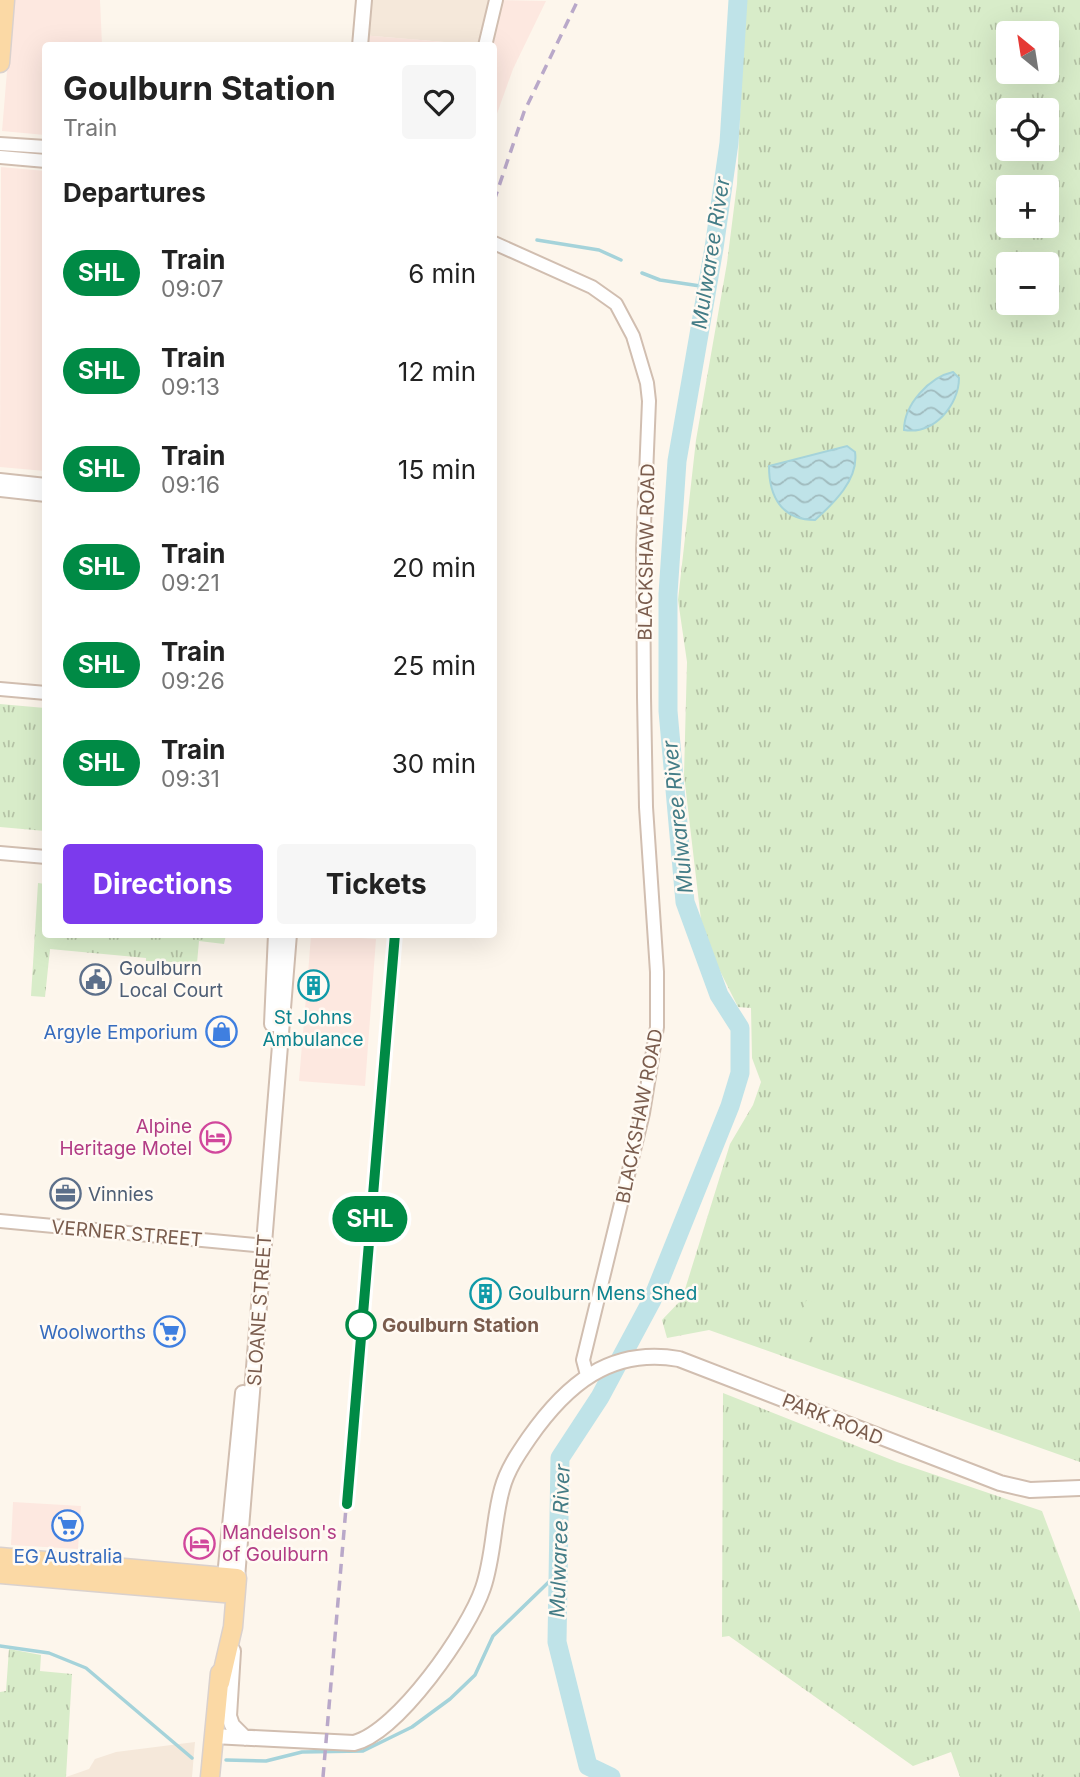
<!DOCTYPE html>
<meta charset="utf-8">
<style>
:root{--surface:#fff;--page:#f6f6f6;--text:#222;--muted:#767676;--accent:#7c3aed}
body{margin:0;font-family:Inter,sans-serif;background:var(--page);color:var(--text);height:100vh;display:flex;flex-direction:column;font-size:26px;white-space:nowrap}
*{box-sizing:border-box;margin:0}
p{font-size:23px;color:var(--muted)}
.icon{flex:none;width:38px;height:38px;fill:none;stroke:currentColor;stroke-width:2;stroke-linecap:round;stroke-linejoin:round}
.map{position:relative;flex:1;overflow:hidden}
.drawer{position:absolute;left:42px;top:42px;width:455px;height:896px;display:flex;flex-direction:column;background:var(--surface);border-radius:7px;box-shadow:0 7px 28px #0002}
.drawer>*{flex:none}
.badge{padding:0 14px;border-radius:23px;font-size:24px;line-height:46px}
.needle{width:46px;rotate:330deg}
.fabs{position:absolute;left:996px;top:21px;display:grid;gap:14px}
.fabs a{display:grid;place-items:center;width:63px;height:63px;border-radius:7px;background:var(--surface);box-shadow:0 7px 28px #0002;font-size:35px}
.map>.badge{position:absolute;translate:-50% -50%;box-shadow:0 0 0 4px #fff}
h2{padding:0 21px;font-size:26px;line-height:63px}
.round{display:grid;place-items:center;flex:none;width:74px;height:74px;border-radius:7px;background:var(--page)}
.head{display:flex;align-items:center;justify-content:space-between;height:119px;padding:0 21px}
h1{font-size:33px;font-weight:700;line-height:52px}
.action{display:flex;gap:14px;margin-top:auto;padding:14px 21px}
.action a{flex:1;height:80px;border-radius:7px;background:var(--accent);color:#fff;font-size:28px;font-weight:700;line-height:80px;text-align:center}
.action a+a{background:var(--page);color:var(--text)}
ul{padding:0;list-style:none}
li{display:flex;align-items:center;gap:21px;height:98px;padding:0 21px}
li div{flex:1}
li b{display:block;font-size:26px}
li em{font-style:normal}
li .badge{min-width:77px;font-weight:700;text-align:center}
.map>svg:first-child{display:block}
</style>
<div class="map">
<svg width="1080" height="1777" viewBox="0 0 1080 1777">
<defs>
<pattern id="grass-tufts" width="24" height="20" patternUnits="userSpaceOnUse" patternTransform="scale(1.75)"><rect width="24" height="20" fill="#d8ecc9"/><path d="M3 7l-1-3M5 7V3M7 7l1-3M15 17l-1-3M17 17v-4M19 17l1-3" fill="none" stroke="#b4c2a5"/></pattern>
<pattern id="water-waves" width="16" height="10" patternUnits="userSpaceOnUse" patternTransform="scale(1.75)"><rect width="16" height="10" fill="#bfe3e8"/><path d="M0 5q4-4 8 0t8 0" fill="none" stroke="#a0bbbe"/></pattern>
</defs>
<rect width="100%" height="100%" fill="#fdf6ec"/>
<path fill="#f5e8da" d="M364,0H496L480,45L361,35Z
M195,1742L192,1777H66L89,1769L95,1759L116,1752Z"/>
<path fill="#fde8e0" d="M13,0H100L102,45L46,46L45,135L2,131Z
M496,0L546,1L513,69L494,122V46H485Z
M361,35L480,45L360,46Z
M1,167L45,171V471L0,467Z
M311,935L376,939L365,1086L299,1081L306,997H319L321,975L308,974Z
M13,1502L81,1506L78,1549L11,1545Z"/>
<path fill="url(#grass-tufts)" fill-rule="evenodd" d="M745,0H1080V1462L709,1330L667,1338L662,1320L682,1299L730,1144L753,1105L761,1082L752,1058L751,1008L738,1007L703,937L684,775L687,662L678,600L696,440L727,263L737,184ZM1008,33H1046V72H1008ZM1008,110H1046V149H1008ZM1008,187H1046V226H1008ZM1008,264H1046V303H1008Z
M0,704L45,708V831L0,827Z
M38,883L45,884L46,934L226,935L224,944L199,941L197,963L146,961V958L50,949L45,997L31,996Z
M723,1393L897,1462L1042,1511L1080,1612V1777H960L951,1752L913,1766L729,1636L722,1637Z
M9,1649L41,1655L40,1671L72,1674L66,1777H0V1692L6,1691Z"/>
<path fill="#d8ecc9" d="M807,1299L823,1306L804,1354L788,1347Z"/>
<path fill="url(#water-waves)" stroke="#a5d3da" stroke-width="2" d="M953,372L959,378C959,405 934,435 904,430C904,404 930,377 953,372Z
M847,446L855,452C859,479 834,503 815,520C782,520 769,497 769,466Z"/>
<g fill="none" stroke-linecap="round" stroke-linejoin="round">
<path stroke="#a5d3da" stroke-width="3.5" d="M537,240L599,250L621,260
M642,273L660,280L707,287
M0,1646L49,1653L86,1668L192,1758
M226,1760L266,1761L302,1752L363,1751L412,1727L450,1699L475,1675L493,1636L558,1573"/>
<path stroke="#bfe3e8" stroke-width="19" d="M611,1777L588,1766L557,1642L560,1458L600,1397L652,1300L730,1106L740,1073V1028L719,995L685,902L668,711V594L677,461L714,248L729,143L738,0"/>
<defs>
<path id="minor" d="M485,46L496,0
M0,144L46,147
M0,157L46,161
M494,243L592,287L616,304L633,336L647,383L649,401L643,550L644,697L646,807L657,972V1027L643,1113L583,1360L587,1375
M0,480L46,485
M0,490L46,495
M0,689L46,693
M0,853L46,857
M0,1221L255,1245"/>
<path id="tertiary" d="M360,46L364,0
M272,1024L276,934
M225,1577L243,1393
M237,1578L289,934
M233,1651L229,1716L232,1725L245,1738
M213,1736L354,1743C398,1732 469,1630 483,1588C494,1556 493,1521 502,1489C507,1470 518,1454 529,1438C566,1385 610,1347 679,1359L1000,1483L1030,1490L1080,1488"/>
<path id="primary" d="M0,63L5,0
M0,1557L237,1578L233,1627L220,1683
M0,1574L235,1594
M210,1777L220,1673"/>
</defs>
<use href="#minor" stroke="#d1beb0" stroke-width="16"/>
<use href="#tertiary" stroke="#d1beb0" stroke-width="18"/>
<use href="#primary" stroke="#dad1cd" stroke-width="21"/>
<use href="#minor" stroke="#fff" stroke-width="12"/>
<use href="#tertiary" stroke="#fff" stroke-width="14"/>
<use href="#primary" stroke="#fbd9a5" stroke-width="18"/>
<path stroke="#b9a8c9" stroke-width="3.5" stroke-dasharray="10 7" stroke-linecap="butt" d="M494,201L524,112L578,0
M323,1777L395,934"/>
</g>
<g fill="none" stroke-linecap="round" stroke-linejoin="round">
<defs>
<path id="line" d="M347,1504L395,934"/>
</defs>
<use href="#line" stroke="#fff" stroke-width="16"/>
<use href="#line" stroke="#008a45" stroke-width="10"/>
</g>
<defs>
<symbol id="civic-ring" viewBox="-11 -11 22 22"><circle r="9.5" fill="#fffaf3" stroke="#5c6f8a" stroke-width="1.5"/><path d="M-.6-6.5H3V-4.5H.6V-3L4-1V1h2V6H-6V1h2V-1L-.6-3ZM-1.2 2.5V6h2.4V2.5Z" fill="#5c6f8a"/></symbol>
<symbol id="building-ring" viewBox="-11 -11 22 22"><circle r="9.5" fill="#fffaf3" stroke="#0f9aa8" stroke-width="1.5"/><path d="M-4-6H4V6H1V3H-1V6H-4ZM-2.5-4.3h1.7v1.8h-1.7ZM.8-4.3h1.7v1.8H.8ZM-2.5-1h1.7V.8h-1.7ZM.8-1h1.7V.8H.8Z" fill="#0f9aa8"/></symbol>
<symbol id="shop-ring" viewBox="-11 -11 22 22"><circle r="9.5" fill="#fffaf3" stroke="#3f7fe0" stroke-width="1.5"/><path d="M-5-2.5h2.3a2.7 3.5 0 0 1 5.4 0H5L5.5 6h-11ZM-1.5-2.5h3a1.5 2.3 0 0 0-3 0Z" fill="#3f7fe0"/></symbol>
<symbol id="hotel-ring" viewBox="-11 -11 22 22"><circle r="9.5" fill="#fffaf3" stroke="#d1479c" stroke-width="1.5"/><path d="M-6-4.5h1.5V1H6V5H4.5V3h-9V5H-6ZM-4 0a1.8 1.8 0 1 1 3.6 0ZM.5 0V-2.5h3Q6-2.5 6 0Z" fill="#d1479c"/></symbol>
<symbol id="office-ring" viewBox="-11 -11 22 22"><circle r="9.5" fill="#fffaf3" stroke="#5c6f8a" stroke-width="1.5"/><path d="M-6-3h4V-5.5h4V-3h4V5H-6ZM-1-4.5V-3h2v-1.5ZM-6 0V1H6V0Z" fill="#5c6f8a"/></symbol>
<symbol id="supermarket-ring" viewBox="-11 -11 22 22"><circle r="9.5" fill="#fffaf3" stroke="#3f7fe0" stroke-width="1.5"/><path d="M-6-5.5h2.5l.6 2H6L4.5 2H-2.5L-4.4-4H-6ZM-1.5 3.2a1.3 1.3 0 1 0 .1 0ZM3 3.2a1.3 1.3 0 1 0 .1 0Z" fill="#3f7fe0"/></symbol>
</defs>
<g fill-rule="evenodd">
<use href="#civic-ring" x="78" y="962" width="35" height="35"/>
<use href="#building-ring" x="296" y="968" width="35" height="35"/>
<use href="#shop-ring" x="204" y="1014" width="35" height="35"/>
<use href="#hotel-ring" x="198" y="1120" width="35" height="35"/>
<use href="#office-ring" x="48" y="1176" width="35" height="35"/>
<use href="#building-ring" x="468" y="1276" width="35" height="35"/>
<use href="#supermarket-ring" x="152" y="1314" width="35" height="35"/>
<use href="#supermarket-ring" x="50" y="1508" width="35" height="35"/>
<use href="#hotel-ring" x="182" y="1526" width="35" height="35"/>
</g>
<circle fill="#fff" stroke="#008a45" stroke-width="3.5" cx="361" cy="1325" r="14"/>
<g text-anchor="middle" stroke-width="5" stroke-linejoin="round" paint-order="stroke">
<g font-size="19" fill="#7a5c4d" stroke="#fffaf3">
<text transform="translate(646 552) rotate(-89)" y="7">BLACKSHAW ROAD</text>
<text transform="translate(639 1116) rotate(-79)" y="7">BLACKSHAW ROAD</text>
<text transform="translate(127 1233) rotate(5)" y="7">VERNER STREET</text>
<text transform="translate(259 1310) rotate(-86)" y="7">SLOANE STREET</text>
<text transform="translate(833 1419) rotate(22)" y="7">PARK ROAD</text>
</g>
<g font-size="19" fill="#4e5e75" stroke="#fffaf3" text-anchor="start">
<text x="119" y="975">Goulburn<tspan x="119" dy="22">Local Court</tspan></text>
<text x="88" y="1201">Vinnies</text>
</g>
<g font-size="19" fill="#0d838f" stroke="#fffaf3">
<text x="313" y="1024">St Johns<tspan x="313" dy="22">Ambulance</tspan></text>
<text x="508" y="1300" text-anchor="start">Goulburn Mens Shed</text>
</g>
<g font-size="19" fill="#366cbe" stroke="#fffaf3" text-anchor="end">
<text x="198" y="1039">Argyle Emporium</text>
<text x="146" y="1339">Woolworths</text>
<text x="68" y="1563" text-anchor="middle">EG Australia</text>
</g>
<g font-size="19" fill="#b23c85" stroke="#fffaf3" text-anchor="end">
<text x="192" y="1133">Alpine<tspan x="192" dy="22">Heritage Motel</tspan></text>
<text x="222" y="1539" text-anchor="start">Mandelson's<tspan x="222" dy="22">of Goulburn</tspan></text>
</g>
<g font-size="19" font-weight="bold" fill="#7a5c4d" stroke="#fffaf3" text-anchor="start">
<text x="382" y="1332">Goulburn Station</text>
</g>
<g font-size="21" font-style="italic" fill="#437c86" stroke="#fffaf3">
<text transform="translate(711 253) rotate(-81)" y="7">Mulwaree River</text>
<text transform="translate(678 817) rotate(-96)" y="7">Mulwaree River</text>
<text transform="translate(560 1541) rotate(-88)" y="7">Mulwaree River</text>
</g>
</g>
</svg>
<div class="fabs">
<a><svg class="needle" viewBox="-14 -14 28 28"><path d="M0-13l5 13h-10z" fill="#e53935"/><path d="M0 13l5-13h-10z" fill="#767676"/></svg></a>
<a><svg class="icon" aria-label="locate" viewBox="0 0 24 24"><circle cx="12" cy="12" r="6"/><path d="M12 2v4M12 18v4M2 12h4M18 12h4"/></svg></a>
<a>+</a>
<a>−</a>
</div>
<b class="badge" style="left:370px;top:1219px;background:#008a45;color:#fff">SHL</b>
<section class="drawer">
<div class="head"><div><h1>Goulburn Station</h1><p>Train</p></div><a class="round"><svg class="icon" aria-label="heart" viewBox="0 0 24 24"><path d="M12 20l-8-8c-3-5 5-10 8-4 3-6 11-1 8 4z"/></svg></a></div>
<h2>Departures</h2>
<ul>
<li><span class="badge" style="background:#008a45;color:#fff">SHL</span><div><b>Train</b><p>09:07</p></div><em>6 min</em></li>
<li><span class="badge" style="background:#008a45;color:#fff">SHL</span><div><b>Train</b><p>09:13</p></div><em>12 min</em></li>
<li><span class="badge" style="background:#008a45;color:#fff">SHL</span><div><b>Train</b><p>09:16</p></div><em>15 min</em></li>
<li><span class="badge" style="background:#008a45;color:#fff">SHL</span><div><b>Train</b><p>09:21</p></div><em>20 min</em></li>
<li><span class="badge" style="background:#008a45;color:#fff">SHL</span><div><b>Train</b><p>09:26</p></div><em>25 min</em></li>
<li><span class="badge" style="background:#008a45;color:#fff">SHL</span><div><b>Train</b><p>09:31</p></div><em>30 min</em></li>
</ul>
<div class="action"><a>Directions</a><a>Tickets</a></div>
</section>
</div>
